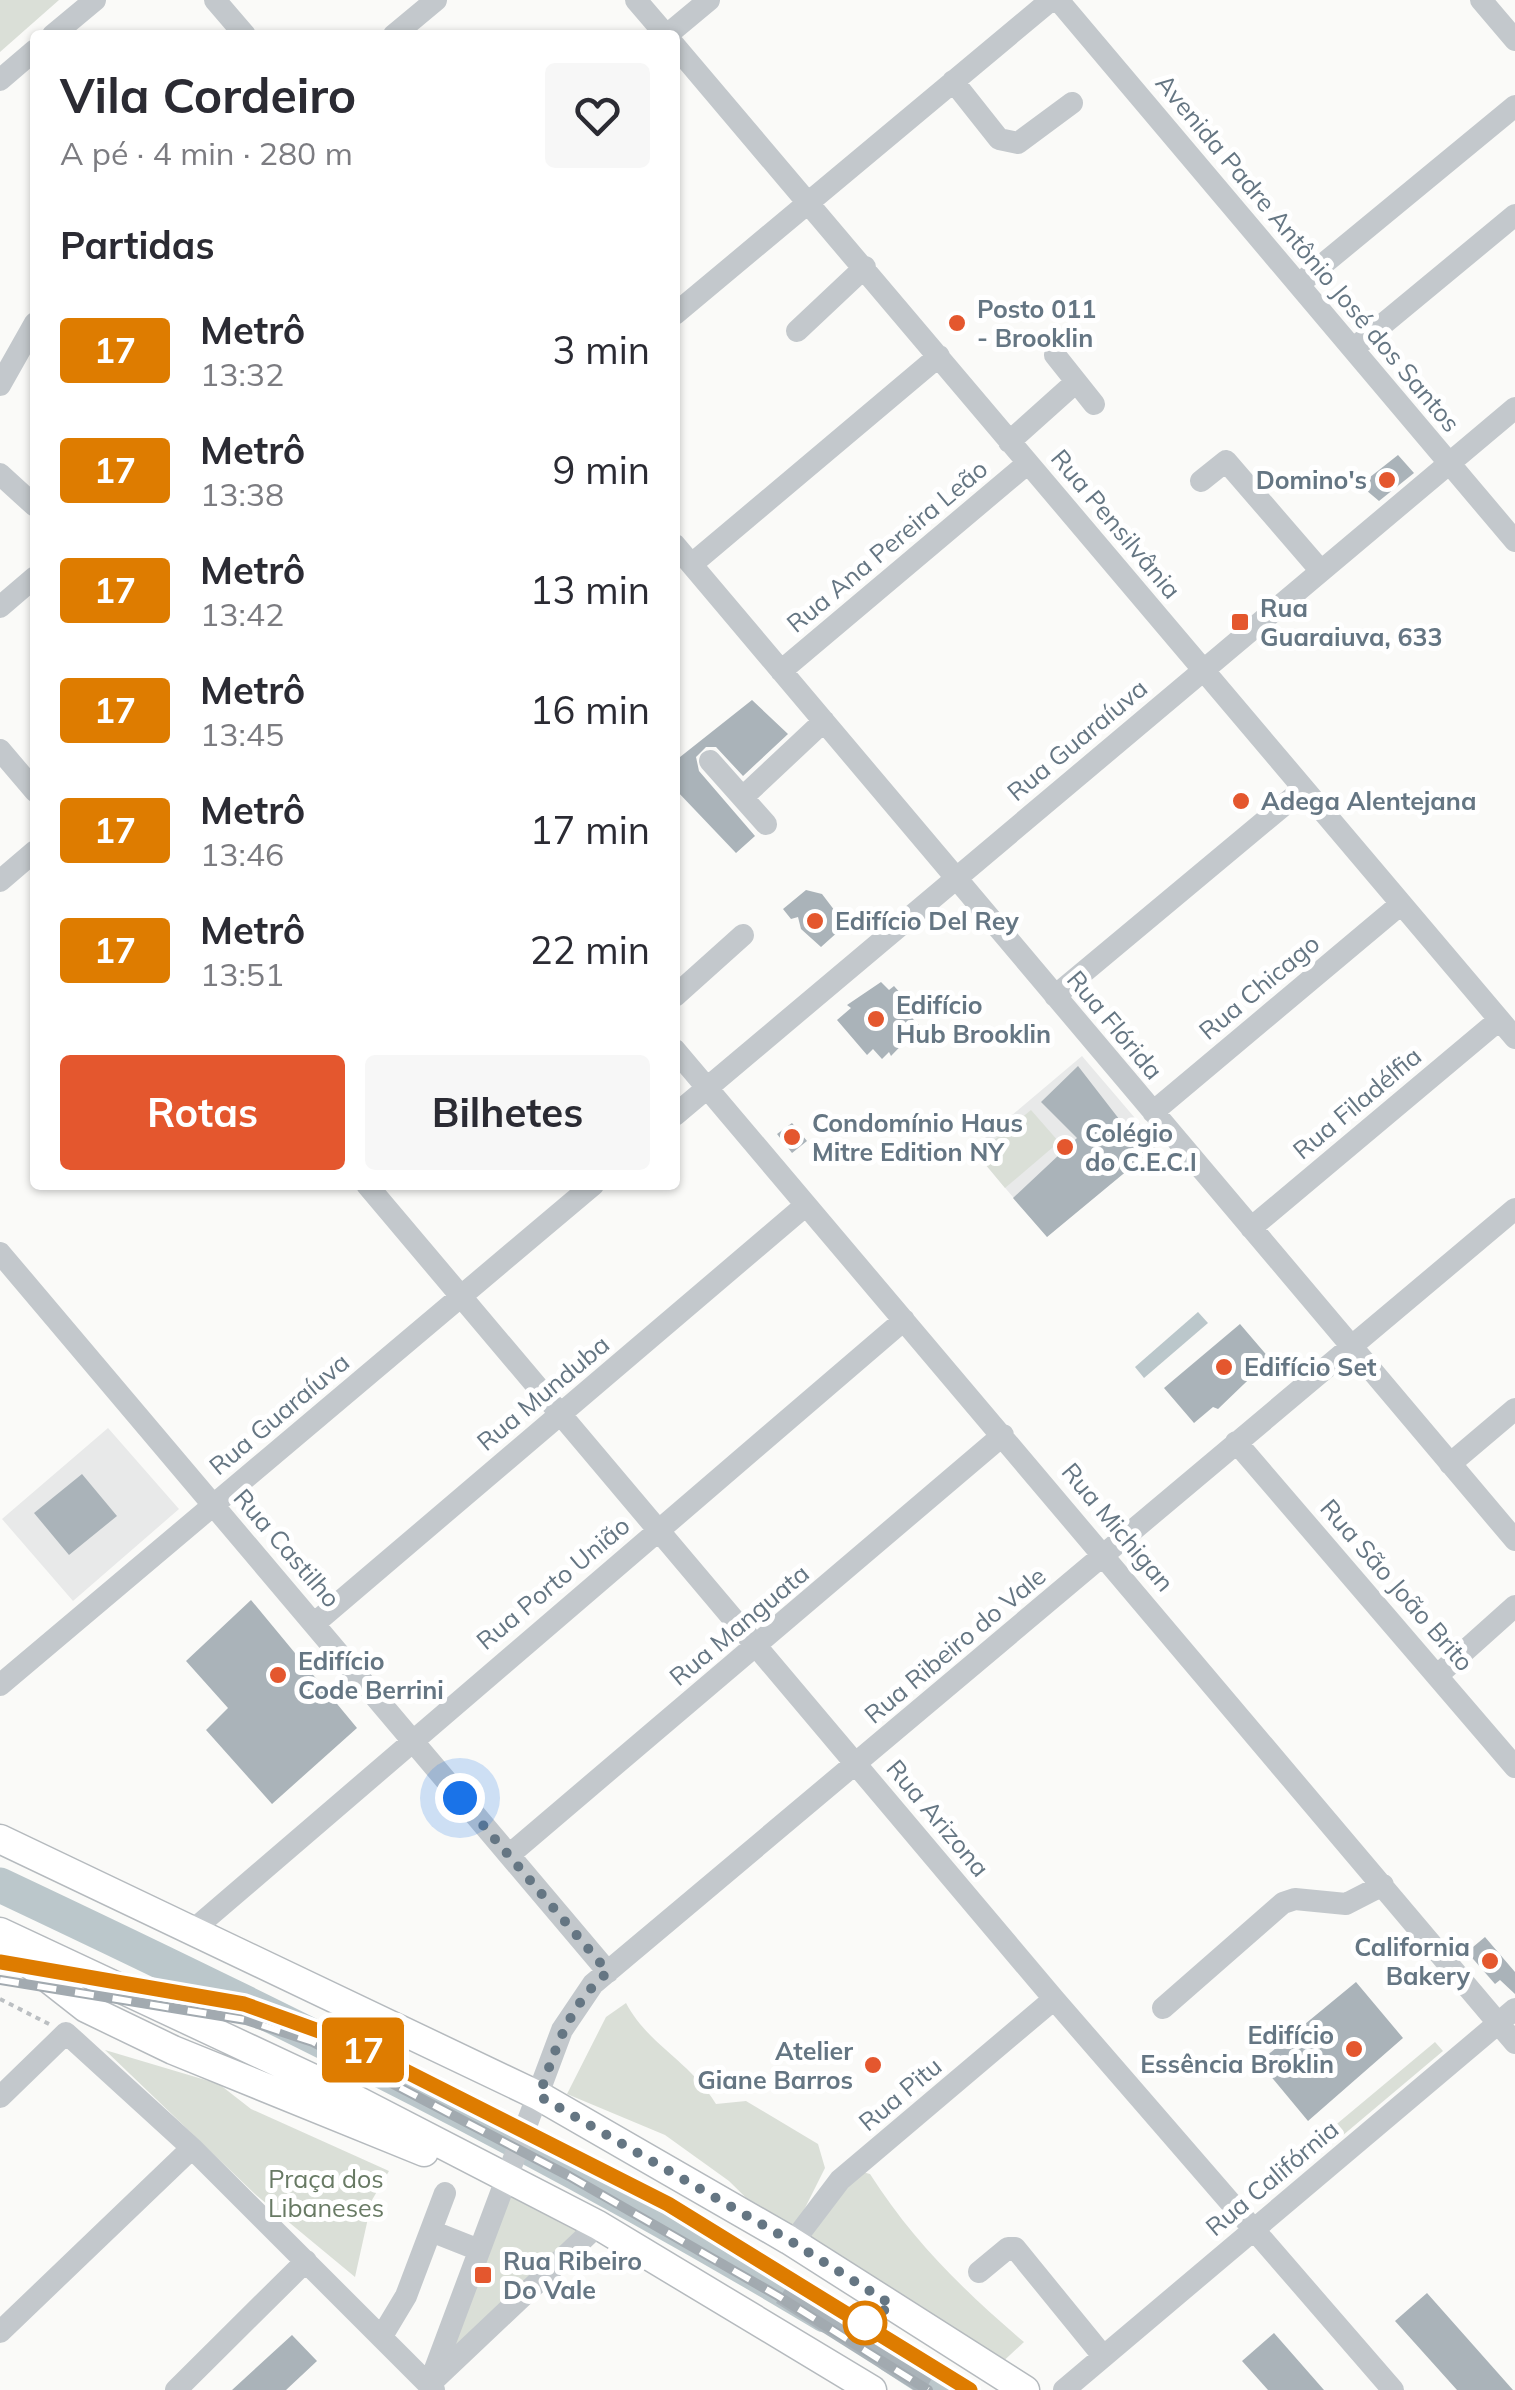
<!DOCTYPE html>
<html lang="pt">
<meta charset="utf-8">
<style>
:root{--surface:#fff;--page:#f7f7f7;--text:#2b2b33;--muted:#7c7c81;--accent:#e4572e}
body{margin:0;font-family:Mulish,sans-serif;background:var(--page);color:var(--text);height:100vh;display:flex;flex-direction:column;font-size:38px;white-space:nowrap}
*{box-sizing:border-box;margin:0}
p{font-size:32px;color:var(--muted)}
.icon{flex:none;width:55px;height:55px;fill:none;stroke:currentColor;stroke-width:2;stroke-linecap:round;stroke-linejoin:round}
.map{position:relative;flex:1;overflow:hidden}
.panel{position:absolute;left:30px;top:30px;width:650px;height:1160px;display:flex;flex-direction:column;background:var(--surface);border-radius:10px;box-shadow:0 2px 8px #0004}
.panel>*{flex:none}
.badge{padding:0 20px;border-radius:8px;font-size:35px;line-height:65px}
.you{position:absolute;width:50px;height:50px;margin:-25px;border:8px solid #fff;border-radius:50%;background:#1a73e8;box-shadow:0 0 0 15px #1a73e833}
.map>.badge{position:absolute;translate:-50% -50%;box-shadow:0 0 0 5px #fff}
h2{padding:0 30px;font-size:38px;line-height:90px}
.round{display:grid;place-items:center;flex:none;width:105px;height:105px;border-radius:10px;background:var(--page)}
.overview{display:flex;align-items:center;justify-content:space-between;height:170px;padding:0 30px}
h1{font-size:48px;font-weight:700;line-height:75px}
.cta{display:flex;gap:20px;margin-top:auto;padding:20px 30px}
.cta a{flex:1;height:115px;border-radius:10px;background:var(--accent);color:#fff;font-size:40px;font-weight:700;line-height:115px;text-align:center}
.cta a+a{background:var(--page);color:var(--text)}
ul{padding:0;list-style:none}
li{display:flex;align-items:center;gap:30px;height:120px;padding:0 30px}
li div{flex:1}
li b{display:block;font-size:38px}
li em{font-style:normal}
li .badge{min-width:110px;font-weight:700;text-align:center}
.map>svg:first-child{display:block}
</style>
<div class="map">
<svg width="1515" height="2390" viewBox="0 0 1515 2390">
<rect width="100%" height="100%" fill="#fafaf8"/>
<path fill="#e8e9e9" d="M1082,1056L1158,1145L1047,1237L972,1149Z
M108,1428L179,1509L73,1601L2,1519Z"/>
<path fill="#dadfd7" d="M0,0H59L0,52Z
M1031,1110L1059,1142L1005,1188L977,1154Z
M626,2003C649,2046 689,2060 716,2104L746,2101L818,2144L825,2168L789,2240L729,2181L665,2135L567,2094L606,2017Z
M1435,2042L1443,2051L1323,2152L1314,2143Z
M105,2050L219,2084L251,2109L389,2171L372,2200L355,2277L256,2195Z
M859,2171L870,2174C912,2240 964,2291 1024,2342L996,2368L806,2233Z
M507,2179L594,2225L433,2378Z"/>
<path fill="#bbc7cb" d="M1198,1312L1208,1323L1144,1378L1135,1367Z"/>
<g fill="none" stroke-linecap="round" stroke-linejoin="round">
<path stroke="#bbc7cb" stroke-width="35" d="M0,1885C284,2019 556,2153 825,2315
M891,2355L945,2390"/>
</g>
<path fill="#aab3b9" d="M1398,455L1414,473L1379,501L1360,485Z
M752,700L788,734L743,776L716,747H706L696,757L699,771L755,836L736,853L675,789V761Z
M806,890L822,894L838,915L834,923L840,930L821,947L801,929L798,917L791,919L783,909Z
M881,982L889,990L894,986L918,1013L912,1018L920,1026L891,1056L889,1052L882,1059L873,1049L867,1055L837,1020L851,1008L847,1005Z
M1078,1066L1133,1137L1137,1133L1152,1150L1047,1237L1013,1198L1077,1138L1041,1102Z
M792,1123L807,1141L792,1153L777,1134Z
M1240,1324L1270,1359L1218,1409L1213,1407L1194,1423L1164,1388Z
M82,1474L117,1516L69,1555L34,1513Z
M251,1600L357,1728L272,1804L206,1730L228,1708L186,1661Z
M1485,1937L1515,1972V1994L1500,1980L1495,1984L1467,1952Z
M1356,1982L1403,2038L1308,2121L1259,2062Z
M796,2272L941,2364L925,2390H914L776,2303Z
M1427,2293L1513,2390H1457L1395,2321Z
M1274,2333L1324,2390H1268L1242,2361Z
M292,2335L317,2361L286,2390H232Z"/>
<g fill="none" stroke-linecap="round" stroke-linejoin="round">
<defs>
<path id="major" d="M0,1839L539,2096L789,2240L1025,2390
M0,1932L333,2088L598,2225L872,2390
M12,1950L86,2008L173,2050L424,2152"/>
</defs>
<use href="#major" stroke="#b5babe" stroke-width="31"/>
<path stroke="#bbbfc2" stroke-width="4" stroke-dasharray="5 5" stroke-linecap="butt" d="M0,1999L49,2024"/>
<path stroke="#c3c8cc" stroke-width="22" d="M215,0L245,35
M636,0L666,35
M1058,0L1515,541
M1481,0L1515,40
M53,35L95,0
M394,35L436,0
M667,35L709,0
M675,46L1515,1038
M0,80L35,50
M953,81L999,139L1018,143L1072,103
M1299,284L1515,106
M675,314L1051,0
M797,331L865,267
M1353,349L1515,215
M1055,355L1094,404
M0,385L35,323
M1009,442L1076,382
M0,474L35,506
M1201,481L1226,461L1321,571
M675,545L1515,1540
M692,564L939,356
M0,607L35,577
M781,671L1028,463
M0,750L35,791
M710,761L766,824
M743,797L824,721
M0,881L35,851
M675,996L743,935
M1055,996L1302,790
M675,1050L1515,2043
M1153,1112L1401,904
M675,1115L1515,408
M367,1185L1054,1999L1393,2390
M1251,1228L1499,1020
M0,1253L608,1972
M1236,1442L1515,1767
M1450,1464L1515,1409
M315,1623L806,1205
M1439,1674L1515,1606
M0,1685L593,1185
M509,1855L1003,1435
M193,1930L904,1320
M1163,2008L1283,1903L1295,1899L1346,1904L1383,1885
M0,2097L66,2033L192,2148L434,2390
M431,2231L479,2250
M793,2242L840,2180L1054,1999
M979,2272L1008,2248H1015L1103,2356
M0,2332L192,2148
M382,2336L406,2296L445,2193
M433,2381L598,2225
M429,2385L562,2030L593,1984L1515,1209
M176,2390L306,2261
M1064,2390L1515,2009"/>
<use href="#major" stroke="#fff" stroke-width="28"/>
<defs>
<path id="rail" d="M0,1962L221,1999L274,2012L344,2040L668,2204L970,2390
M0,1980L246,2020L313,2042L569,2176L778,2296L928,2390"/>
</defs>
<use href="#rail" stroke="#a2aab0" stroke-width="10"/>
<use href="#rail" stroke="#fff" stroke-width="6" stroke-dasharray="19" stroke-linecap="butt"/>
</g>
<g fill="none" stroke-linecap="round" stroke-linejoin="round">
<defs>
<path id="line" d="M0,1962L244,2004L344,2040L668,2204L970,2390"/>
</defs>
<use href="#line" stroke="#fff" stroke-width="22"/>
<use href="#line" stroke="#de7c00" stroke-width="15"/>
<path stroke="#657683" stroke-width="10" stroke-dasharray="0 18" d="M460,1798L608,1972C568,2006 556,2048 539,2096L789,2240L892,2305L865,2323"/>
</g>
<g fill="#e4572e" stroke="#fff" stroke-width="4">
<circle cx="957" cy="323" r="10"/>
<circle cx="1387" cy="480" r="10"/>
<rect x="1230" y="612" width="20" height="20" rx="5"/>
<circle cx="1241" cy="801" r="10"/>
<circle cx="815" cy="921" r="10"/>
<circle cx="876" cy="1019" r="10"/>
<circle cx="792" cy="1137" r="10"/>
<circle cx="1065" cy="1147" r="10"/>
<circle cx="1224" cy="1367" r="10"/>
<circle cx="278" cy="1675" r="10"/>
<circle cx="1490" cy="1961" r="10"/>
<circle cx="1354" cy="2049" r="10"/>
<circle cx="873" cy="2065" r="10"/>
<rect x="473" y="2265" width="20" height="20" rx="5"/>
</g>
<circle fill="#fff" stroke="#de7c00" stroke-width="5" cx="865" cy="2323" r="20"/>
<g text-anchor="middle" stroke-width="10" stroke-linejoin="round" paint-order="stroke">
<g font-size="25" fill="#657683" stroke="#fff">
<text transform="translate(1308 253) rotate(50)" y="9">Avenida Padre Antônio José dos Santos</text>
<text transform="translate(1116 524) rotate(50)" y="9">Rua Pensilvânia</text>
<text transform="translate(887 546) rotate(-40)" y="9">Rua Ana Pereira Leão</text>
<text transform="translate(1077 740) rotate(-40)" y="9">Rua Guaraíuva</text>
<text transform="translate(1259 987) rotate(-40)" y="9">Rua Chicago</text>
<text transform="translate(1115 1025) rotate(50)" y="9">Rua Flórida</text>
<text transform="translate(1357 1103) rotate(-40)" y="9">Rua Filadélfia</text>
<text transform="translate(543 1393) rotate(-40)" y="9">Rua Munduba</text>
<text transform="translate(279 1414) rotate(-40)" y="9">Rua Guaraíuva</text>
<text transform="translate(1118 1527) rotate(50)" y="9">Rua Michigan</text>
<text transform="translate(287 1548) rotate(49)" y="9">Rua Castilho</text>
<text transform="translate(553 1583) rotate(-40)" y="9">Rua Porto União</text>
<text transform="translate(1397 1585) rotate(49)" y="9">Rua São João Brito</text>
<text transform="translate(739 1625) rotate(-40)" y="9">Rua Manguata</text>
<text transform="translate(955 1645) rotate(-40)" y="9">Rua Ribeiro do Vale</text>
<text transform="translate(938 1818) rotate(50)" y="9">Rua Arizona</text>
<text transform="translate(900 2094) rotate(-40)" y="9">Rua Pitu</text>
<text transform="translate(1272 2178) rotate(-40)" y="9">Rua Califórnia</text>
</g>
<g font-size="25" font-weight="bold" fill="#657683" stroke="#fff" text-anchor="start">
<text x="977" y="318">Posto 011<tspan x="977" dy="29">- Brooklin</tspan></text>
<text x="1367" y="489" text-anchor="end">Domino's</text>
<text x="1260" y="617">Rua<tspan x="1260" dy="29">Guaraiuva, 633</tspan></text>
<text x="1261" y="810">Adega Alentejana</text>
<text x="835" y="930">Edifício Del Rey</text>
<text x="896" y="1014">Edifício<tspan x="896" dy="29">Hub Brooklin</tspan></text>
<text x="812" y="1132">Condomínio Haus<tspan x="812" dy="29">Mitre Edition NY</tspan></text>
<text x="1085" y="1142">Colégio<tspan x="1085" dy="29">do C.E.C.I</tspan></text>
<text x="1244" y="1376">Edifício Set</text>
<text x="298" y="1670">Edifício<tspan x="298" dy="29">Code Berrini</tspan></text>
<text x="1470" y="1956" text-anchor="end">California<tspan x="1470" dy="29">Bakery</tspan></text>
<text x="1334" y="2044" text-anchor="end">Edifício<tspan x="1334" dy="29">Essência Broklin</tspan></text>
<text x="853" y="2060" text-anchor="end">Atelier<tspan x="853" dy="29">Giane Barros</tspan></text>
<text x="503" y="2270">Rua Ribeiro<tspan x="503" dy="29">Do Vale</tspan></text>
</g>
<g font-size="25" fill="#687a64" stroke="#fff">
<text x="326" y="2188">Praça dos<tspan x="326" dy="29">Libaneses</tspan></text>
</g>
</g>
</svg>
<div class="you" style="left:460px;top:1798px"></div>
<b class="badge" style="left:363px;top:2050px;background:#de7c00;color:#fff">17</b>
<section class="panel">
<div class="overview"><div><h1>Vila Cordeiro</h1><p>A pé · 4 min · 280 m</p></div><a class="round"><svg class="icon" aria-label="heart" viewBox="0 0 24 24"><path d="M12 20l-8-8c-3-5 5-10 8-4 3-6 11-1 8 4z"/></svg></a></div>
<h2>Partidas</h2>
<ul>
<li><span class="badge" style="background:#de7c00;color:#fff">17</span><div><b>Metrô</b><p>13:32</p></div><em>3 min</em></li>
<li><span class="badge" style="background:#de7c00;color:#fff">17</span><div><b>Metrô</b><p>13:38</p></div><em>9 min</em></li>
<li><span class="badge" style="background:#de7c00;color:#fff">17</span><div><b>Metrô</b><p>13:42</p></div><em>13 min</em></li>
<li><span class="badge" style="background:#de7c00;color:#fff">17</span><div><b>Metrô</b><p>13:45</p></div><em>16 min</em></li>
<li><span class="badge" style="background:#de7c00;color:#fff">17</span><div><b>Metrô</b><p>13:46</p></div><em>17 min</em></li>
<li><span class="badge" style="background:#de7c00;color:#fff">17</span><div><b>Metrô</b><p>13:51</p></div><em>22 min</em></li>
</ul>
<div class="cta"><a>Rotas</a><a>Bilhetes</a></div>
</section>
</div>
